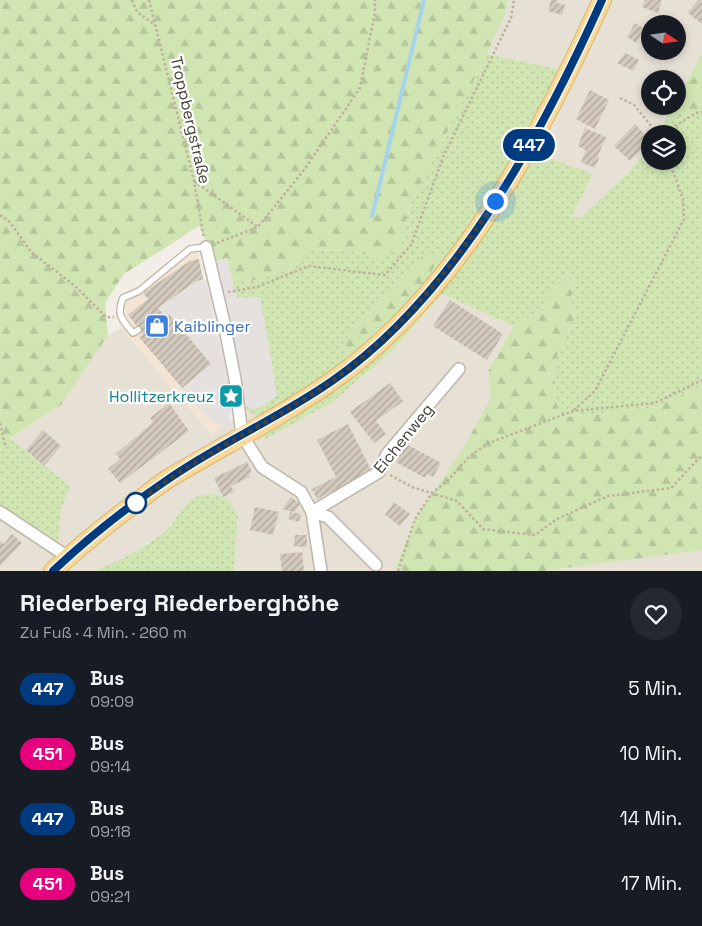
<!DOCTYPE html>
<html lang="de">
<meta charset="utf-8">
<style>
:root{--surface:#171b24;--page:#242831;--text:#f1f3f6;--muted:#9ea1a6}
body{margin:0;font-family:"Space Grotesk",sans-serif;background:var(--page);color:var(--text);height:100vh;display:flex;flex-direction:column;font-size:19px;white-space:nowrap}
*{box-sizing:border-box;margin:0}
p{font-size:16px;color:var(--muted)}
.icon{flex:none;width:28px;height:28px;fill:none;stroke:currentColor;stroke-width:2;stroke-linecap:round;stroke-linejoin:round}
.map{position:relative;height:571px;overflow:hidden}
.drawer{display:flex;flex-direction:column;background:var(--surface);flex:1}
.drawer>*{flex:none}
.badge{padding:0 10px;border-radius:16px;font-size:18px;line-height:32px}
.needle{width:32px;rotate:103deg}
.controls{position:absolute;left:641px;top:15px;display:grid;gap:10px}
.controls a{display:grid;place-items:center;width:45px;height:45px;border-radius:50%;background:var(--surface);box-shadow:0 2px 8px #0003;font-size:25px}
.you{position:absolute;width:25px;height:25px;margin:-12px;border:4px solid #fff;border-radius:50%;background:#1a73e8;box-shadow:0 0 0 8px #1a73e833}
.map>.badge{position:absolute;translate:-50% -50%;box-shadow:0 0 0 2px #fff}
.round{display:grid;place-items:center;flex:none;width:52px;height:52px;border-radius:26px;background:var(--page)}
.overview{display:flex;align-items:center;justify-content:space-between;height:85px;padding:0 20px}
h1{font-size:24px;font-weight:700;line-height:38px}
ul{padding:0;list-style:none}
li{display:flex;align-items:center;gap:15px;height:65px;padding:0 20px}
li div{flex:1}
li b{display:block;font-size:19px}
li em{font-style:normal}
li .badge{min-width:55px;font-weight:700;text-align:center}
.map>svg:first-child{display:block}
</style>
<div class="map">
<svg width="702" height="571" viewBox="0 0 702 571">
<defs>
<pattern id="grass-dots" width="8" height="8" patternUnits="userSpaceOnUse" patternTransform="scale(1.25)"><rect width="8" height="8" fill="#d0e5b2"/><path d="M2 2h.1M6 6h.1" fill="none" stroke="#b4c69a" stroke-width="1.8" stroke-linecap="round"/></pattern>
<pattern id="forest-firs" width="22" height="20" patternUnits="userSpaceOnUse" patternTransform="scale(1.25)"><rect width="22" height="20" fill="#d0e5b2"/><path d="M5 1l3.5 6h-7zM16 11l3.5 6h-7z" fill="#b4c69a"/></pattern>
<pattern id="building-hatch" width="6" height="6" patternUnits="userSpaceOnUse" patternTransform="scale(1.25)"><rect width="6" height="6" fill="#d3cabd"/><path d="M-1 1l2-2M0 6l6-6M5 7l2-2" fill="none" stroke="#ada59a"/></pattern>
</defs>
<rect width="100%" height="100%" fill="#f2eee7"/>
<path fill="#e6e0d5" fill-rule="evenodd" d="M508,0H702V53L678,98V79H650V106H673L658,134H650V145L629,172L580,218L572,216L593,174L536,154L560,72L558,69L487,54L506,12ZM650,24H678V51H650Z
M442,294L514,326L488,371L491,397L464,447L395,569L406,571H234L238,516L185,505L166,530L135,552L111,565L94,571H0V508L58,543L61,510L70,486L10,438L61,405L108,335L121,328L211,434L247,411L256,415L265,439L333,402L392,351Z
M702,550V571H543Z"/>
<path fill="#f3e4d3" d="M197,252L203,279L206,280L230,423L211,434L121,328L117,316L126,302L189,254Z"/>
<path fill="url(#grass-dots)" fill-rule="evenodd" d="M487,54L558,69L560,72L536,153L593,174L572,216L580,218L629,172L650,145V161H678V134H658L666,119L702,112V386L656,407L558,418L553,365L575,316L571,298L575,277L567,273L535,314L514,326L442,294L392,351L333,402L265,439L256,415L247,411L244,405L260,298H236L232,279L252,281L290,267L306,250L346,249L381,259L399,248L411,203ZM422,256L385,325L349,355L341,347L360,321L384,297L398,287L404,275L417,264Z
M10,438L70,486L61,510L58,544L0,508V449Z
M216,494L229,500L238,516L234,571H94C119,562 144,548 165,531C177,520 182,504 196,497C202,494 210,495 216,494Z"/>
<path fill="url(#forest-firs)" d="M0,0H508L506,12L487,54L411,203L399,248L381,259L346,249L306,250L290,267L252,281L232,279L227,258L216,261L199,226L124,274L105,303L108,335L61,405L10,438L0,449Z
M702,53V113L666,119L673,106H678V98Z
M438,253L440,257C419,296 383,327 350,355L341,347L360,321L384,297L398,287L404,275L417,264L422,256Z
M567,273L575,277L571,298L575,316L553,365L558,418L656,407L702,386V550L543,571H406L395,569L418,515L464,447L491,397L488,371L514,326L535,314Z"/>
<path fill="#e4e1df" d="M227,258L237,298L260,297L267,334L277,395L264,405L253,410L244,405L210,262Z
M203,279H206L231,392L230,423L223,427L206,415L182,388L211,364L169,315L165,317L158,308L195,282Z"/>
<g fill="none" stroke-linecap="round" stroke-linejoin="round">
<path stroke="#a6d3ec" stroke-width="4" d="M372,216L424,0"/>
</g>
<path fill="url(#building-hatch)" d="M551,0H558L557,3L565,5L562,15L548,11Z
M645,0H662L658,13L642,7Z
M698,0H702V24L688,13Z
M635,23L644,29L636,43L627,37Z
M625,53L639,60L633,71L617,63Z
M656,71L668,79H651Z
M590,90L609,100L595,129L576,119Z
M635,124L650,140L630,161L614,146Z
M585,128L606,137L597,158H599L595,168L581,162L586,150L578,146Z
M199,259L203,279L195,282L158,308L165,317L169,314L211,364L182,388L139,337L143,334L128,315L148,299L143,293L190,261Z
M450,300L503,334L487,360L433,326Z
M390,383L403,401L376,421L386,434L374,443L350,412Z
M169,403L189,431L120,483L108,469L120,459L116,454L153,422L150,418Z
M348,424L372,472L317,499L312,489L336,477L317,440Z
M43,430L61,446L44,466L26,450Z
M406,444L441,463L433,477L427,474L425,478L396,462Z
M247,462L252,472L249,474L250,477L231,486L234,492L223,497L214,478Z
M291,497L300,504L294,512L282,509Z
M394,502L410,514L400,526L385,515Z
M255,507L279,512L273,535L250,530Z
M290,512L301,514L299,522L288,519Z
M12,534L22,543L0,566V541L4,544Z
M295,535H307V547L294,546Z
M302,552L304,571H282L280,554Z"/>
<g fill="none" stroke-linecap="round" stroke-linejoin="round">
<defs>
<path id="service" d="M138,330L133,333C122,319 116,316 123,298L139,291L190,249L206,247"/>
<path id="minor" d="M206,247L223,318L235,379L242,435L262,467L301,492L312,512L321,571
M0,512L68,557
M312,512L379,472L387,454L459,369
M312,512L328,517L376,565"/>
<path id="primary" d="M53,571C80,546 108,523 138,501C149,493 159,484 171,477C224,445 281,417 332,381C459,292 539,139 602,0"/>
</defs>
<use href="#service" stroke="#bdb6aa" stroke-width="8"/>
<use href="#minor" stroke="#bdb6aa" stroke-width="14"/>
<use href="#primary" stroke="#ddb56b" stroke-width="20"/>
<path stroke="#beb19c" stroke-width="2.5" stroke-dasharray="2.5 2.5" stroke-linecap="butt" d="M132,0L137,12L155,25
M149,0L194,181L204,238
M620,98L634,105L658,134
M662,134L696,113L702,112
M194,181L258,227
M0,215L10,222L31,252L75,286L106,317H114
M217,243L258,227L304,170L360,88L375,12V0
M228,292L257,287L309,266L385,275L411,245L444,155L511,18L514,0
M574,410L595,391L684,219L683,199L669,161
M0,423L5,445
M390,475L412,487L457,501L483,529L535,535L557,519L608,496L671,488L702,455
M398,571L415,519L432,493L446,482L470,456L489,443L573,411L655,403L702,380"/>
<use href="#service" stroke="#fff" stroke-width="5.5"/>
<use href="#minor" stroke="#fff" stroke-width="11"/>
<use href="#primary" stroke="#f8d99a" stroke-width="18"/>
</g>
<g fill="none" stroke-linecap="round" stroke-linejoin="round">
<defs>
<path id="line" d="M53,571C89,537 127,507 167,480C220,443 279,418 332,381C456,295 541,136 602,0"/>
</defs>
<use href="#line" stroke="#fff" stroke-width="11"/>
<use href="#line" stroke="#003b80" stroke-width="8"/>
<path stroke="#453f36" stroke-width="5" stroke-dasharray="0 9" d="M136,503C191,460 255,431 314,393C390,344 447,276 495,201"/>
</g>
<defs>
<symbol id="shop-square" viewBox="-11 -11 22 22"><rect x="-9" y="-9" width="18" height="18" rx="4" fill="#3f7fe0" stroke="#fff"/><path d="M-5-2.5h2.3a2.7 3.5 0 0 1 5.4 0H5L5.5 6h-11ZM-1.5-2.5h3a1.5 2.3 0 0 0-3 0Z" fill="#fff"/></symbol>
<symbol id="sight-square" viewBox="-11 -11 22 22"><rect x="-9" y="-9" width="18" height="18" rx="4" fill="#0f9aa8" stroke="#fff"/><path d="M0-6L1.8-2.2L6-1.7L2.9 1.2L3.7 5.4L0 3.3L-3.7 5.4L-2.9 1.2L-6-1.7L-1.8-2.2Z" fill="#fff"/></symbol>
</defs>
<g fill-rule="evenodd">
<use href="#shop-square" x="143" y="312" width="28" height="28"/>
<use href="#sight-square" x="217" y="382" width="28" height="28"/>
</g>
<circle fill="#fff" stroke="#003b80" stroke-width="2.5" cx="136" cy="503" r="10"/>
<g text-anchor="middle" stroke-width="4.5" stroke-linejoin="round" paint-order="stroke">
<g font-size="16" fill="#453f36" stroke="#fff">
<text transform="translate(191 120) rotate(77)" y="6">Troppbergstraße</text>
<text transform="translate(403 438) rotate(-51)" y="6">Eichenweg</text>
</g>
<g font-size="16" fill="#366cbe" stroke="#fff" text-anchor="start">
<text x="174" y="332">Kaiblinger</text>
</g>
<g font-size="16" fill="#0d838f" stroke="#fff" text-anchor="end">
<text x="214" y="402">Hollitzerkreuz</text>
</g>
</g>
</svg>
<div class="controls">
<a><svg class="needle" viewBox="-14 -14 28 28"><path d="M0-13l5 13h-10z" fill="#e53935"/><path d="M0 13l5-13h-10z" fill="#9ea1a6"/></svg></a>
<a><svg class="icon" aria-label="locate" viewBox="0 0 24 24"><circle cx="12" cy="12" r="6"/><path d="M12 2v4M12 18v4M2 12h4M18 12h4"/></svg></a>
<a><svg class="icon" aria-label="layers" viewBox="0 0 24 24"><path d="M12 4l9 5-9 5-9-5zM3 14l9 5 9-5"/></svg></a>
</div>
<div class="you" style="left:495px;top:201px"></div>
<b class="badge" style="left:529px;top:145px;background:#003b80;color:#fff">447</b>
</div>
<section class="drawer">
<div class="overview"><div><h1>Riederberg Riederberghöhe</h1><p>Zu Fuß · 4 Min. · 260 m</p></div><a class="round"><svg class="icon" aria-label="heart" viewBox="0 0 24 24"><path d="M12 20l-8-8c-3-5 5-10 8-4 3-6 11-1 8 4z"/></svg></a></div>
<ul>
<li><span class="badge" style="background:#003b80;color:#fff">447</span><div><b>Bus</b><p>09:09</p></div><em>5 Min.</em></li>
<li><span class="badge" style="background:#e6007e;color:#fff">451</span><div><b>Bus</b><p>09:14</p></div><em>10 Min.</em></li>
<li><span class="badge" style="background:#003b80;color:#fff">447</span><div><b>Bus</b><p>09:18</p></div><em>14 Min.</em></li>
<li><span class="badge" style="background:#e6007e;color:#fff">451</span><div><b>Bus</b><p>09:21</p></div><em>17 Min.</em></li>
</ul>
</section>
